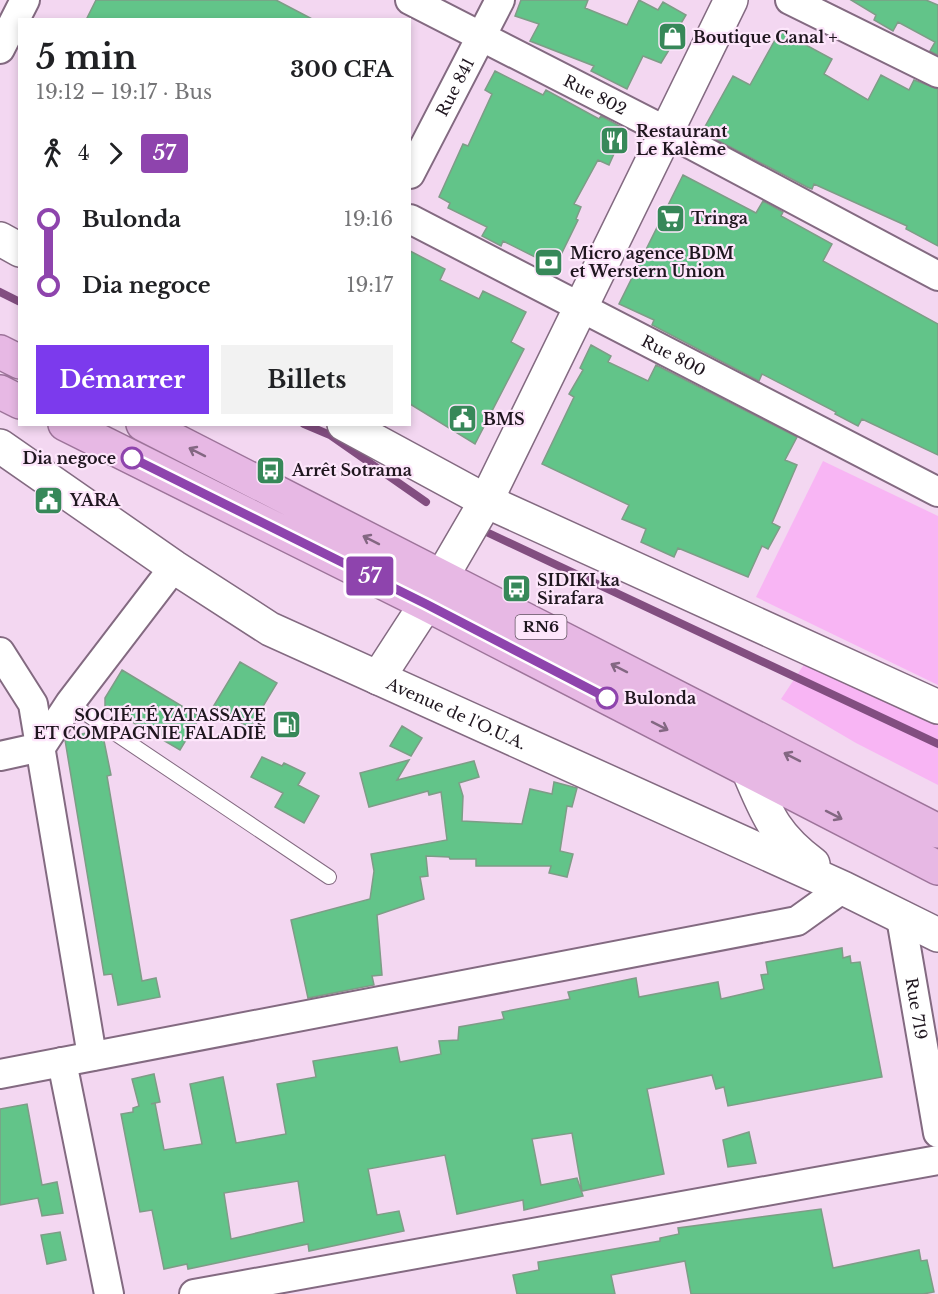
<!DOCTYPE html>
<html lang="fr">
<meta charset="utf-8">
<style>
:root{--surface:#fff;--page:#f2f2f2;--text:#202124;--muted:#757577;--accent:#7c3aed}
body{margin:0;font-family:"Libre Baskerville",serif;background:var(--page);color:var(--text);height:100vh;display:flex;flex-direction:column;font-size:22px;white-space:nowrap}
*{box-sizing:border-box;margin:0}
p{font-size:20px;color:var(--muted)}
.icon{flex:none;width:33px;height:33px;fill:none;stroke:currentColor;stroke-width:2;stroke-linecap:round;stroke-linejoin:round}
.map{position:relative;flex:1;overflow:hidden}
.details{position:absolute;left:18px;top:18px;width:393px;height:408px;display:flex;flex-direction:column;background:var(--surface);border-radius:0px;box-shadow:0 3px 9px #0003}
.details>*{flex:none}
.badge{padding:0 12px;border-radius:4px;font-size:21px;line-height:39px}
.map>.badge{position:absolute;translate:-50% -50%;box-shadow:0 0 0 3px #fff}
.legs{display:flex;align-items:center;gap:9px;height:66px;padding:0 18px;font-size:20px}
.legs p{margin-inline-start:auto}
.headline{display:flex;align-items:center;justify-content:space-between;height:102px;padding:0 18px}
h1{font-size:33px;font-weight:700;line-height:45px}
.primary-button{display:flex;gap:12px;margin-top:auto;padding:12px 18px}
.primary-button a{flex:1;height:69px;border-radius:0px;background:var(--accent);color:#fff;font-size:24px;font-weight:700;line-height:69px;text-align:center}
.primary-button a+a{background:var(--page);color:var(--text)}
ul{padding:0 18px;list-style:none}
li{display:flex;align-items:center;gap:21px;height:66px;font-size:22px}
li i{display:grid;place-items:center;width:9px;height:100%;margin:0 8px;background:currentColor}
li i::after{content:'';width:15px;height:15px;margin:-8px;border:4px solid;border-radius:50%;background:var(--surface)}
li p{margin-inline-start:auto}
li:first-child i{background:linear-gradient(#0000 50%,currentColor 0)}
li:last-child i{background:linear-gradient(currentColor 50%,#0000 0)}
.map>svg:first-child{display:block}
</style>
<div class="map">
<svg width="938" height="1294" viewBox="0 0 938 1294">
<rect width="100%" height="100%" fill="#f3d7f1"/>
<path fill="#f8b5f4" d="M823,461L938,516V685L756,597Z
M807,660L938,725V785L856,743L781,699Z"/>
<g fill="none" stroke-linecap="round" stroke-linejoin="round">
<path stroke="#824e80" stroke-width="8" d="M0,292L20,302
M304,424L330,435L426,502
M480,529L938,744"/>
</g>
<path fill="#62c489" stroke="#7e9c87" stroke-width="1.5" fill-rule="evenodd" d="M96,0H276L314,20H86Z
M521,0H588L585,8L627,25L639,0L658,10L663,2L686,15L680,25L683,27L661,63L643,56L627,89L591,71L594,66L530,41L539,24L515,16Z
M851,0H926L938,5V55L930,51L935,42L898,22L893,31L874,20L876,15Z
M780,31L832,59L824,74L868,100L881,75L909,90L914,80L938,89V246L906,229L907,226L814,184L812,189L807,187L702,132L733,76L750,85Z
M495,71L543,95L546,90L599,119L601,116L625,129L609,165L598,160L574,204L581,207L576,219L578,220L555,267L503,241L501,246L482,236L487,227L448,208L450,203L439,197L463,144L468,146L492,94L485,90Z
M683,175L756,213L763,201L783,212L781,216L832,244L823,261L938,324V455L862,419L858,426L835,414L836,412L762,374L759,381L652,325L654,320L619,304Z
M410,251L445,269L440,280L479,299L483,291L526,312L511,342L524,349L475,444L410,404Z
M591,345L611,356L608,362L648,381L656,365L797,437L785,460L797,465L772,523L780,527L768,549L762,546L748,577L678,548L674,557L641,542L646,529L622,519L629,505L542,464L574,397L569,394L583,370L580,368Z
M240,662L277,683L250,728L213,707Z
M122,670L200,717L180,750L105,706V698Z
M402,726L422,738L411,756L390,746Z
M96,731L103,736L111,775L107,776L142,981L156,978L160,997L118,1005L112,974L104,975L65,740L67,737Z
M262,757L282,766L284,763L305,773L298,785L319,796L304,823L275,807L283,793L251,777Z
M409,760L397,780L474,761L479,777L459,783L463,796L462,821L522,824L530,789L552,794L554,782L577,788L572,807L567,806L560,851L573,854L567,877L549,873L551,866H476V859H450L449,857L426,856L428,876L420,877L424,899L377,915L382,975L372,976L374,985L308,998L291,920L370,899L374,871L371,854L447,840L441,792L429,795L428,791L369,807L360,773Z
M842,948L843,958L850,956L851,963L860,962L882,1077L728,1106L724,1087L716,1089L712,1075L647,1089L664,1174L582,1191L572,1133L532,1139L541,1185L577,1178L583,1196L524,1210L523,1200L457,1214L445,1155L368,1169L377,1215L399,1211L404,1231L309,1251L308,1244L188,1269L187,1264L164,1269L152,1210L140,1212L121,1114L133,1112V1108L139,1106L132,1079L154,1074L160,1102L151,1104L155,1103L164,1150L202,1144L190,1084L223,1077L236,1143L286,1134L277,1084L316,1077L313,1061L397,1047L400,1062L441,1054L439,1041L458,1040L459,1027L504,1019L502,1012L570,999L568,992L636,978L639,997L718,982L721,999L764,989L761,975L768,974L766,962ZM298,1181L304,1222L231,1239L224,1193Z
M27,1104L42,1185L57,1182L63,1213L42,1216L38,1198L0,1205V1109Z
M749,1132L756,1163L728,1167L723,1140Z
M821,1209L833,1268L919,1250L921,1261L927,1260L934,1292L923,1294H691L685,1261L611,1275L615,1294H517L513,1275L539,1270L538,1262L660,1241V1238L679,1234L678,1228Z
M60,1232L66,1260L47,1264L41,1235Z"/>
<g fill="none" stroke-linecap="round" stroke-linejoin="round">
<defs>
<path id="service" d="M70,703L329,877"/>
<g id="minor">
<path id="s1" d="M410,0L666,131L938,276"/>
<path d="M790,0L938,73"/>
<path d="M0,49L25,0"/>
<path id="s2" d="M410,174L500,0"/>
<path id="s3" d="M410,219L938,492"/>
<path d="M0,652L33,704L92,1056"/>
<path d="M0,756L41,747L70,703L174,567"/>
<path id="s4" d="M901,918L938,1133"/>
<path d="M62,1062L109,1294"/>
<path d="M0,1074L797,921L843,888"/>
<path d="M194,1294L938,1160"/>
</g>
<g id="tertiary">
<path d="M0,239L20,250"/>
<path d="M344,424L486,501L938,707"/>
<path id="s5" d="M0,446L174,567L270,629L843,888L938,935"/>
<path d="M378,678L426,604L486,501L731,0"/>
<path d="M749,772C767,814 774,835 813,864"/>
</g>
<path id="trunk" d="M0,352L20,362
M0,392L20,402
M65,424L426,604L938,868
M143,424L938,831"/>
</defs>
<use href="#service" stroke="#836a81" stroke-width="16"/>
<use href="#minor" stroke="#836a81" stroke-width="32"/>
<use href="#tertiary" stroke="#836a81" stroke-width="36"/>
<use href="#trunk" stroke="#9d749a" stroke-width="36"/>
<use href="#service" stroke="#fff" stroke-width="14"/>
<use href="#minor" stroke="#fff" stroke-width="28"/>
<use href="#tertiary" stroke="#fff" stroke-width="33"/>
<use href="#trunk" stroke="#e7b8e4" stroke-width="33"/>
</g>
<defs><path id="oneway-shaft" d="M-6 0H5M1.5-3L5.5 0L1.5 3" fill="none" stroke-width="1.6" stroke-linecap="round" stroke-linejoin="round" transform="scale(1.5)"/></defs>
<g stroke="#836782">
<use href="#oneway-shaft" transform="translate(197 452) rotate(-153)"/>
<use href="#oneway-shaft" transform="translate(371 540) rotate(-153)"/>
<use href="#oneway-shaft" transform="translate(619 668) rotate(-153)"/>
<use href="#oneway-shaft" transform="translate(660 726) rotate(27)"/>
<use href="#oneway-shaft" transform="translate(792 757) rotate(-153)"/>
<use href="#oneway-shaft" transform="translate(834 815) rotate(27)"/>
</g>
<g fill="none" stroke-linecap="round" stroke-linejoin="round">
<defs>
<path id="line-1" d="M132,458L426,604L607,698"/>
</defs>
<use href="#line-1" stroke="#fff" stroke-width="14"/>
<use href="#line-1" stroke="#8e44ad" stroke-width="9"/>
</g>
<defs>
<symbol id="shop-square" viewBox="-11 -11 22 22"><rect x="-9" y="-9" width="18" height="18" rx="4" fill="#378859" stroke="#fde6fb"/><path d="M-5-2.5h2.3a2.7 3.5 0 0 1 5.4 0H5L5.5 6h-11ZM-1.5-2.5h3a1.5 2.3 0 0 0-3 0Z" fill="#fff"/></symbol>
<symbol id="restaurant-square" viewBox="-11 -11 22 22"><rect x="-9" y="-9" width="18" height="18" rx="4" fill="#378859" stroke="#fde6fb"/><path d="M-5-6h1v4h1v-4h1v4h1v-4h1v5L-1.5 .5V6h-2V.5L-5-1ZM5-6V6H3V1.5H1.5Q1.5-4 5-6Z" fill="#fff"/></symbol>
<symbol id="supermarket-square" viewBox="-11 -11 22 22"><rect x="-9" y="-9" width="18" height="18" rx="4" fill="#378859" stroke="#fde6fb"/><path d="M-6-5.5h2.5l.6 2H6L4.5 2H-2.5L-4.4-4H-6ZM-1.5 3.2a1.3 1.3 0 1 0 .1 0ZM3 3.2a1.3 1.3 0 1 0 .1 0Z" fill="#fff"/></symbol>
<symbol id="bank-square" viewBox="-11 -11 22 22"><rect x="-9" y="-9" width="18" height="18" rx="4" fill="#378859" stroke="#fde6fb"/><path d="M-6-4H6V4H-6ZM0-2.3a2.3 2.3 0 1 0 0 4.6a2.3 2.3 0 1 0 0-4.6Z" fill="#fff"/></symbol>
<symbol id="civic-square" viewBox="-11 -11 22 22"><rect x="-9" y="-9" width="18" height="18" rx="4" fill="#378859" stroke="#fde6fb"/><path d="M-.6-6.5H3V-4.5H.6V-3L4-1V1h2V6H-6V1h2V-1L-.6-3ZM-1.2 2.5V6h2.4V2.5Z" fill="#fff"/></symbol>
<symbol id="bus-square" viewBox="-11 -11 22 22"><rect x="-9" y="-9" width="18" height="18" rx="4" fill="#378859" stroke="#fde6fb"/><path d="M-5-6H5V4H4V6H2V4H-2V6H-4V4H-5ZM-3.5-4V0h7V-4ZM-3.5 1.2v1.5H-2V1.2ZM2 1.2v1.5H3.5V1.2Z" fill="#fff"/></symbol>
<symbol id="fuel-square" viewBox="-11 -11 22 22"><rect x="-9" y="-9" width="18" height="18" rx="4" fill="#378859" stroke="#fde6fb"/><path d="M-5.5-6h7V0h2V4h1.3V-2.5L3-4.5l.8-.8L6-3V5H2.5V1h-1V6h-7ZM-4.2-4.7v3.2H.2V-4.7Z" fill="#fff"/></symbol>
</defs>
<g fill-rule="evenodd">
<use href="#shop-square" x="656" y="20" width="33" height="33"/>
<use href="#restaurant-square" x="598" y="124" width="33" height="33"/>
<use href="#supermarket-square" x="654" y="202" width="33" height="33"/>
<use href="#bank-square" x="532" y="246" width="33" height="33"/>
<use href="#civic-square" x="446" y="402" width="33" height="33"/>
<use href="#bus-square" x="254" y="454" width="33" height="33"/>
<use href="#civic-square" x="32" y="484" width="33" height="33"/>
<use href="#bus-square" x="500" y="572" width="33" height="33"/>
<use href="#fuel-square" x="270" y="708" width="33" height="33"/>
</g>
<g fill="#fff" stroke="#8e44ad" stroke-width="3">
<circle cx="132" cy="458" r="10"/>
<circle cx="607" cy="698" r="10"/>
</g>
<g text-anchor="middle" stroke-width="4.5" stroke-linejoin="round" paint-order="stroke">
<rect fill="#fde6fb" stroke="#625461" stroke-width="1.5" x="515.5" y="615" width="51" height="24" rx="4.5"/>
<g font-size="15" font-weight="bold" fill="#1f161f">
<text x="541" y="632">RN6</text>
</g>
<g font-size="16" font-weight="bold" fill="#1f161f" stroke="#fde6fb" text-anchor="start">
<text x="693" y="43">Boutique Canal +</text>
<text x="636" y="137">Restaurant<tspan x="636" dy="18">Le Kalème</tspan></text>
<text x="691" y="224">Tringa</text>
<text x="570" y="259">Micro agence BDM<tspan x="570" dy="18">et Werstern Union</tspan></text>
<text x="483" y="425">BMS</text>
<text x="292" y="476">Arrêt Sotrama</text>
<text x="70" y="506">YARA</text>
<text x="537" y="586">SIDIKI ka<tspan x="537" dy="18">Sirafara</tspan></text>
<text x="266" y="721" text-anchor="end">SOCIÉTÉ YATASSAYE<tspan x="266" dy="18">ET COMPAGNIE FALADIÈ</tspan></text>
</g>
<g font-size="16" fill="#1f161f" stroke="#fde6fb">
<text dy="6" stroke="none"><textPath href="#s2" startOffset="98">Rue 841</textPath></text>
<text dy="6" stroke="none"><textPath href="#s1" startOffset="208">Rue 802</textPath></text>
<text dy="6" stroke="none"><textPath href="#s3" startOffset="297">Rue 800</textPath></text>
<text dy="6" stroke="none"><textPath href="#s5" startOffset="531">Avenue de l'O.U.A.</textPath></text>
<text dy="6" stroke="none"><textPath href="#s4" startOffset="92">Rue 719</textPath></text>
</g>
<g font-size="16" font-weight="bold" fill="#1f161f" stroke="#fde6fb" text-anchor="end">
<text x="116" y="464">Dia negoce</text>
<text x="624" y="704" text-anchor="start">Bulonda</text>
</g>
</g>
</svg>
<b class="badge" style="left:370px;top:576px;background:#8e44ad;color:#fff">57</b>
<section class="details">
<div class="headline"><div><h1>5 min</h1><p>19:12 – 19:17 · Bus</p></div><b>300 CFA</b></div>
<div class="legs"><svg class="icon" aria-label="walk" viewBox="0 0 24 24"><circle cx="13" cy="4" r="2"/><path d="M13 8l-2 6 4 7M11 14l-3 7M7 12l3-4h3l4 4"/></svg>4<svg class="icon" aria-label="forward" viewBox="0 0 24 24"><path d="M9 5l7 7-7 7"/></svg><b class="badge" style="background:#8e44ad;color:#fff">57</b></div>
<ul>
<li><i style="color:#8e44ad"></i><b>Bulonda</b><p>19:16</p></li>
<li><i style="color:#8e44ad"></i><b>Dia negoce</b><p>19:17</p></li>
</ul>
<div class="primary-button"><a>Démarrer</a><a>Billets</a></div>
</section>
</div>
